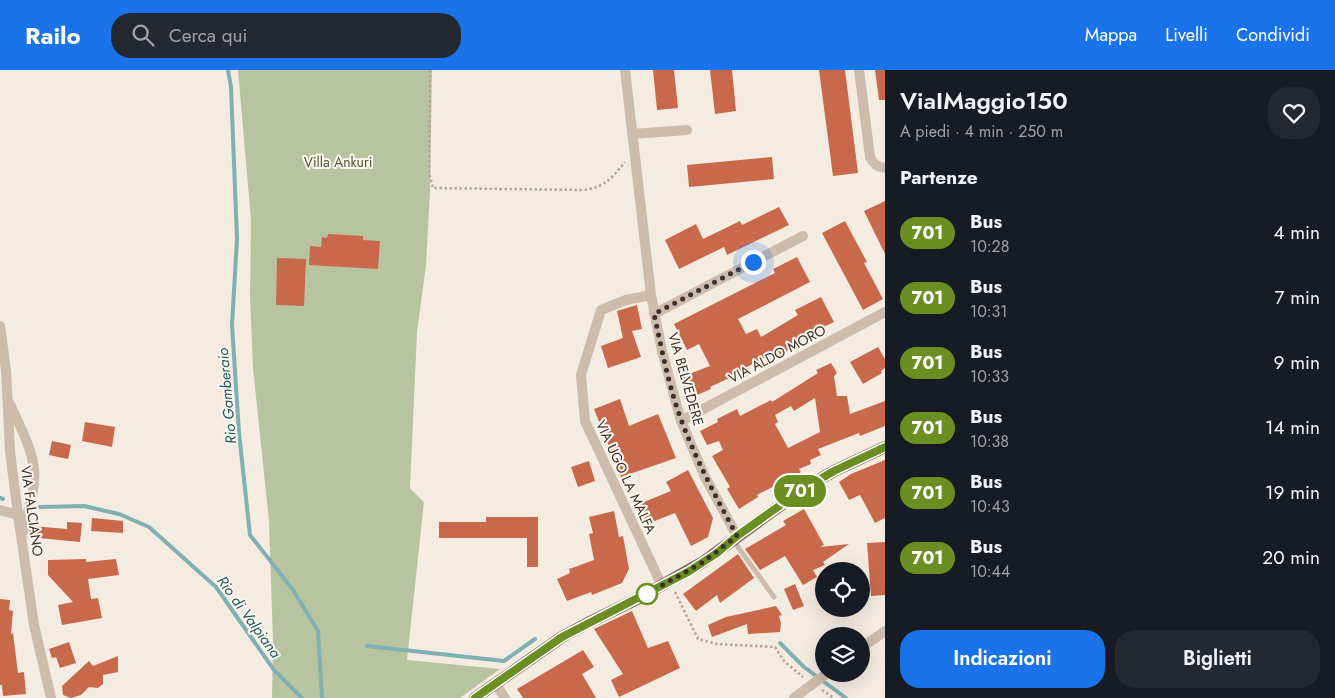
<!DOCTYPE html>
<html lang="it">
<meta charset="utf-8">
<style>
:root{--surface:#171b24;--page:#242831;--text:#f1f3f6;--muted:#9ea1a6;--accent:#1a73e8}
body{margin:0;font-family:Jost,sans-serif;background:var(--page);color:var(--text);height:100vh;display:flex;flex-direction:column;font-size:19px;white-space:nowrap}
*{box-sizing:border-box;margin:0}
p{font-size:16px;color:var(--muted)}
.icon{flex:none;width:28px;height:28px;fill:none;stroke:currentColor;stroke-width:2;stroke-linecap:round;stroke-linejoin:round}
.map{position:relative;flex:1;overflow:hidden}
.side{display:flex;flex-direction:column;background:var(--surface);width:450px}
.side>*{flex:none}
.badge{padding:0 10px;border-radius:16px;font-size:18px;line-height:32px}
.controls{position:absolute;left:815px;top:492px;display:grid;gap:10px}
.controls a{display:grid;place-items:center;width:55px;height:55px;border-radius:50%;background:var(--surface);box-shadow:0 5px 20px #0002;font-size:25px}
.you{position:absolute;width:25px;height:25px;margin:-12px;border:4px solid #fff;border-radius:50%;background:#1a73e8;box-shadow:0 0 0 8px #1a73e833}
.map>.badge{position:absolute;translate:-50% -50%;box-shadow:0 0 0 2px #fff}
h2{padding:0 15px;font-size:19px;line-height:45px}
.round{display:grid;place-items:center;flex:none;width:52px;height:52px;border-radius:20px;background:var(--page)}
.overview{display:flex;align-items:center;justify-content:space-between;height:85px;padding:0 15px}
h1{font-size:24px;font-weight:600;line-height:38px}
.cta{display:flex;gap:10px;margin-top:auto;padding:10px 15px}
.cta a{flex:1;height:58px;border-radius:20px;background:var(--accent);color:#fff;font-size:20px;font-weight:600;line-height:58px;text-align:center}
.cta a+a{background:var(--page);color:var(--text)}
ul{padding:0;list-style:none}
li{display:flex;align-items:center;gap:15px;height:65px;padding:0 15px}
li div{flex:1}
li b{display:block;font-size:19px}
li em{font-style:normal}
li .badge{min-width:55px;font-weight:700;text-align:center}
header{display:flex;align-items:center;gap:30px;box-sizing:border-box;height:70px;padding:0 25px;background:var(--accent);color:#fff}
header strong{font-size:24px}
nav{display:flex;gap:28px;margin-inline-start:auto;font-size:18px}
.search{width:350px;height:45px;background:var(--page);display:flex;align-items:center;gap:12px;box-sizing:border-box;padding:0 18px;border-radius:20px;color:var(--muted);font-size:19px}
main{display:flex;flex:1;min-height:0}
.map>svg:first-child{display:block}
</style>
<header>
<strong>Railo</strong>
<div class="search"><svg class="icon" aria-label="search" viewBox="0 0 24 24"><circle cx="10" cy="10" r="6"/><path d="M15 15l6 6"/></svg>Cerca qui</div>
<nav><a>Mappa</a><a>Livelli</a><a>Condividi</a></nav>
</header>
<main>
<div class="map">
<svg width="885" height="628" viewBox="0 0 885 628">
<rect width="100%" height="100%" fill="#f4ebe1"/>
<path fill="#b8c4a0" d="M238,0H432L430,122L426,195L417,262L410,418L424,432L407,590L500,599L460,628H272L273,572L269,451L253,298L250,227L251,150Z"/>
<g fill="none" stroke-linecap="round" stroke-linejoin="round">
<path stroke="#7fb0b2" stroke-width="4" d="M228,0L231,17L237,169L232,255L239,363L250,465L293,520L318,561L322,628
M0,428L3,429
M39,437L84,436L119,444L149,457L216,517L274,600L302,628
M780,573L804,597L846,628
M367,576L504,591L535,569"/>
</g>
<path fill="#c8694b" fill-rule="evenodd" d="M653,0H674L678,38L657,40Z
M710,0H732L736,41L715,44Z
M819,0H845L858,103L833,106Z
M875,0H885V30H879Z
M772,87L774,109L689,117L687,95Z
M885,131V184L864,141Z
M779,137L789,155L727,185L724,177L679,199L665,170L696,154L703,169L740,151L742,155Z
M845,151L867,192L864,193L883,229L863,240L822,163Z
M328,164L363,166V170L380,171L378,199L309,195L310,176L321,177L322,167L327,168Z
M797,187L810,212L738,249L746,264L757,259L761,267L798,245L795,240L821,227L834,252L800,268L802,272L780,285L778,281L743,299L744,301L710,317L711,319L690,328L681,307L710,296L699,274L687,280L674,254L775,203L773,199Z
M277,188L306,189L304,236L276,235Z
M637,235L642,259L632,261L641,287L608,298L601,276L623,268L617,241Z
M878,277L885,289V298L881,301L882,303L863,314L850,292Z
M831,293L837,303L834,306L837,326H847L850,344L885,331V356L860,366L859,363L818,379L821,385L810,390L811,394L799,399L801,402L757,425L758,427L739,439L727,419L730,417L712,386L723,380L719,371L707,375L700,361L718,352L717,349L737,339L740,346L771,330L772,332L818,303L816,300ZM815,328L820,362L788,378L775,354L778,352L775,345L791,336L794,341Z
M620,329L629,356L658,344L676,388L621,407L594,339Z
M85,352L115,357L112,377L82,371Z
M52,371L71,375L68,389L49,385Z
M885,390V448L875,453L860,425L849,430L839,412L851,404Z
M589,391L595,411L578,417L571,397Z
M688,400L713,448L708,467L691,476L675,443L647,454L639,434L671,421L666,412Z
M804,439L824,475L820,477L849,474L823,492L825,495L813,500L817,507L803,515L785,486L760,500L745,479L786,455L783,451Z
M614,441L619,467L623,466L629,499L622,513L592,525L591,522L567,531L557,509L570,503L569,499L594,490L589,464L593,463L589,447Z
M486,447H538V497H527V468H439V452H486Z
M92,448L123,451V463L91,461Z
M67,452L82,453L80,472L28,467L31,456L67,459Z
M885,472V525L871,526L867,473Z
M738,484L754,508L720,533L717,525L696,541L683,524Z
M86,489V492L116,489L119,505L88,509L91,529L98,528L102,548L62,555L58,535L73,532L48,505V490Z
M795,514L804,536L793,540L784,519Z
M0,529L10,530L9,540L13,541L11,564L13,563L18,603L24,602L26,624L3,626L2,615H0Z
M776,536L782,545L779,546L781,553L780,562L748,564L747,554L712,567L708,555L726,547Z
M632,541L648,578L668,571L680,598L619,627L611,610L623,604L594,559Z
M69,572L76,593L60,598L56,587L52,588L49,579Z
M583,580L594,597L582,604L596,628H523L517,619Z
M118,586V602L103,605V614L98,618L89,617L81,625L71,628L63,625L62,616L89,591L93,596Z"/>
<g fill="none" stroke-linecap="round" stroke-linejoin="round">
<path stroke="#b9a596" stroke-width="2.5" stroke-dasharray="2.5 2.5" stroke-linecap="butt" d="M430,0L429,103L433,118L583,120C604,118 612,108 625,92
M675,522L698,569L717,574L775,577L784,591L803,607
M822,620L834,628"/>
<path stroke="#cdbbac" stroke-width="5" d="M733,470L774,527"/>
<path stroke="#cdbbac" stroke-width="10" d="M625,0L651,225L662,281L681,351L705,407L737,466
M859,0L870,87C873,94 877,97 885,98
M632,64L687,60
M651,225L626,230L601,240L581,305L585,351L662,516
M654,244L803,166
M0,256L6,300L10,381L18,445L34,555L51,628
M10,334C19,355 32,377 34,400C36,421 27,442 23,462
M681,351L885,242
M0,440L18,445
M861,578L885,561
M495,613L505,628"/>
<path stroke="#7d675c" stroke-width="12" d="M475,628L562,567L588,553L641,527L703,492L803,419L834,401L885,377"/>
<path stroke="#cdbbac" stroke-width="10" d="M794,628L826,604"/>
</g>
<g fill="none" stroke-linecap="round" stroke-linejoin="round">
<defs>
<path id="line" d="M475,628L562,567L688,502L717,483L737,466L803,419L834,401L885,377"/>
</defs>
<use href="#line" stroke="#fff" stroke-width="11"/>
<use href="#line" stroke="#6b8e23" stroke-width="8"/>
<path stroke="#3b302b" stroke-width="5" stroke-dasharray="0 9" d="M647,524L703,492L737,466C717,429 697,392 682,352C669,318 662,280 654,244L753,192"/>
</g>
<circle fill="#fff" stroke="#6b8e23" stroke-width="2.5" cx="647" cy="524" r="10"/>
<g text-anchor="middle" stroke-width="4" stroke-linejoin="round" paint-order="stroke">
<g font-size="14" fill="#4a5a2e" stroke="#fbf5ee">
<text x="338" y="97">Villa Ankuri</text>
</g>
<g font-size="14" fill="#3b302b" stroke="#fbf5ee">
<text transform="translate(777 284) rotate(-28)" y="5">VIA ALDO MORO</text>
<text transform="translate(686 309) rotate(74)" y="5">VIA BELVEDERE</text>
<text transform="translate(626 407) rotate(65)" y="5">VIA UGO LA MALFA</text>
<text transform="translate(32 441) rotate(82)" y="5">VIA FALCIANO</text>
</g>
<g font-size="15" font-style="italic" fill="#1f5a5e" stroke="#fbf5ee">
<text transform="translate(227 326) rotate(-95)" y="5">Rio Gamberaio</text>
<text transform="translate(249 547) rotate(54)" y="5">Rio di Valpiana</text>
</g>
</g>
</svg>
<div class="controls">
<a><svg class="icon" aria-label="locate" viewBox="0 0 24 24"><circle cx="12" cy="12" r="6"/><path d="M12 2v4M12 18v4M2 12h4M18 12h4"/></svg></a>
<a><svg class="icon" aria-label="layers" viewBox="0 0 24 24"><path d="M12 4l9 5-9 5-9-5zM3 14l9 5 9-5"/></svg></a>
</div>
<div class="you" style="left:753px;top:192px"></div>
<b class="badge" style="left:800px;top:421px;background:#6b8e23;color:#fff">701</b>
</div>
<section class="side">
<div class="overview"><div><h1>ViaIMaggio150</h1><p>A piedi · 4 min · 250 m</p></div><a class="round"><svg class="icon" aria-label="heart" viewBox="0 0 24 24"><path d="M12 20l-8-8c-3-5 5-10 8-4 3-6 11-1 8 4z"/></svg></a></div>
<h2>Partenze</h2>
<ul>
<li><span class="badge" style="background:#6b8e23;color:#fff">701</span><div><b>Bus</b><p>10:28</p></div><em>4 min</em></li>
<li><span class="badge" style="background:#6b8e23;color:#fff">701</span><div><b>Bus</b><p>10:31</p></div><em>7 min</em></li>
<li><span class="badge" style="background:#6b8e23;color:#fff">701</span><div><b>Bus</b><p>10:33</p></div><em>9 min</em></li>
<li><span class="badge" style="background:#6b8e23;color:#fff">701</span><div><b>Bus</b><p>10:38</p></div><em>14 min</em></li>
<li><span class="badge" style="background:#6b8e23;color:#fff">701</span><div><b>Bus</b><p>10:43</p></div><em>19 min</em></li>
<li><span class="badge" style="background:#6b8e23;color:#fff">701</span><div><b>Bus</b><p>10:44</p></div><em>20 min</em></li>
</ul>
<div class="cta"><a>Indicazioni</a><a>Biglietti</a></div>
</section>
</main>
